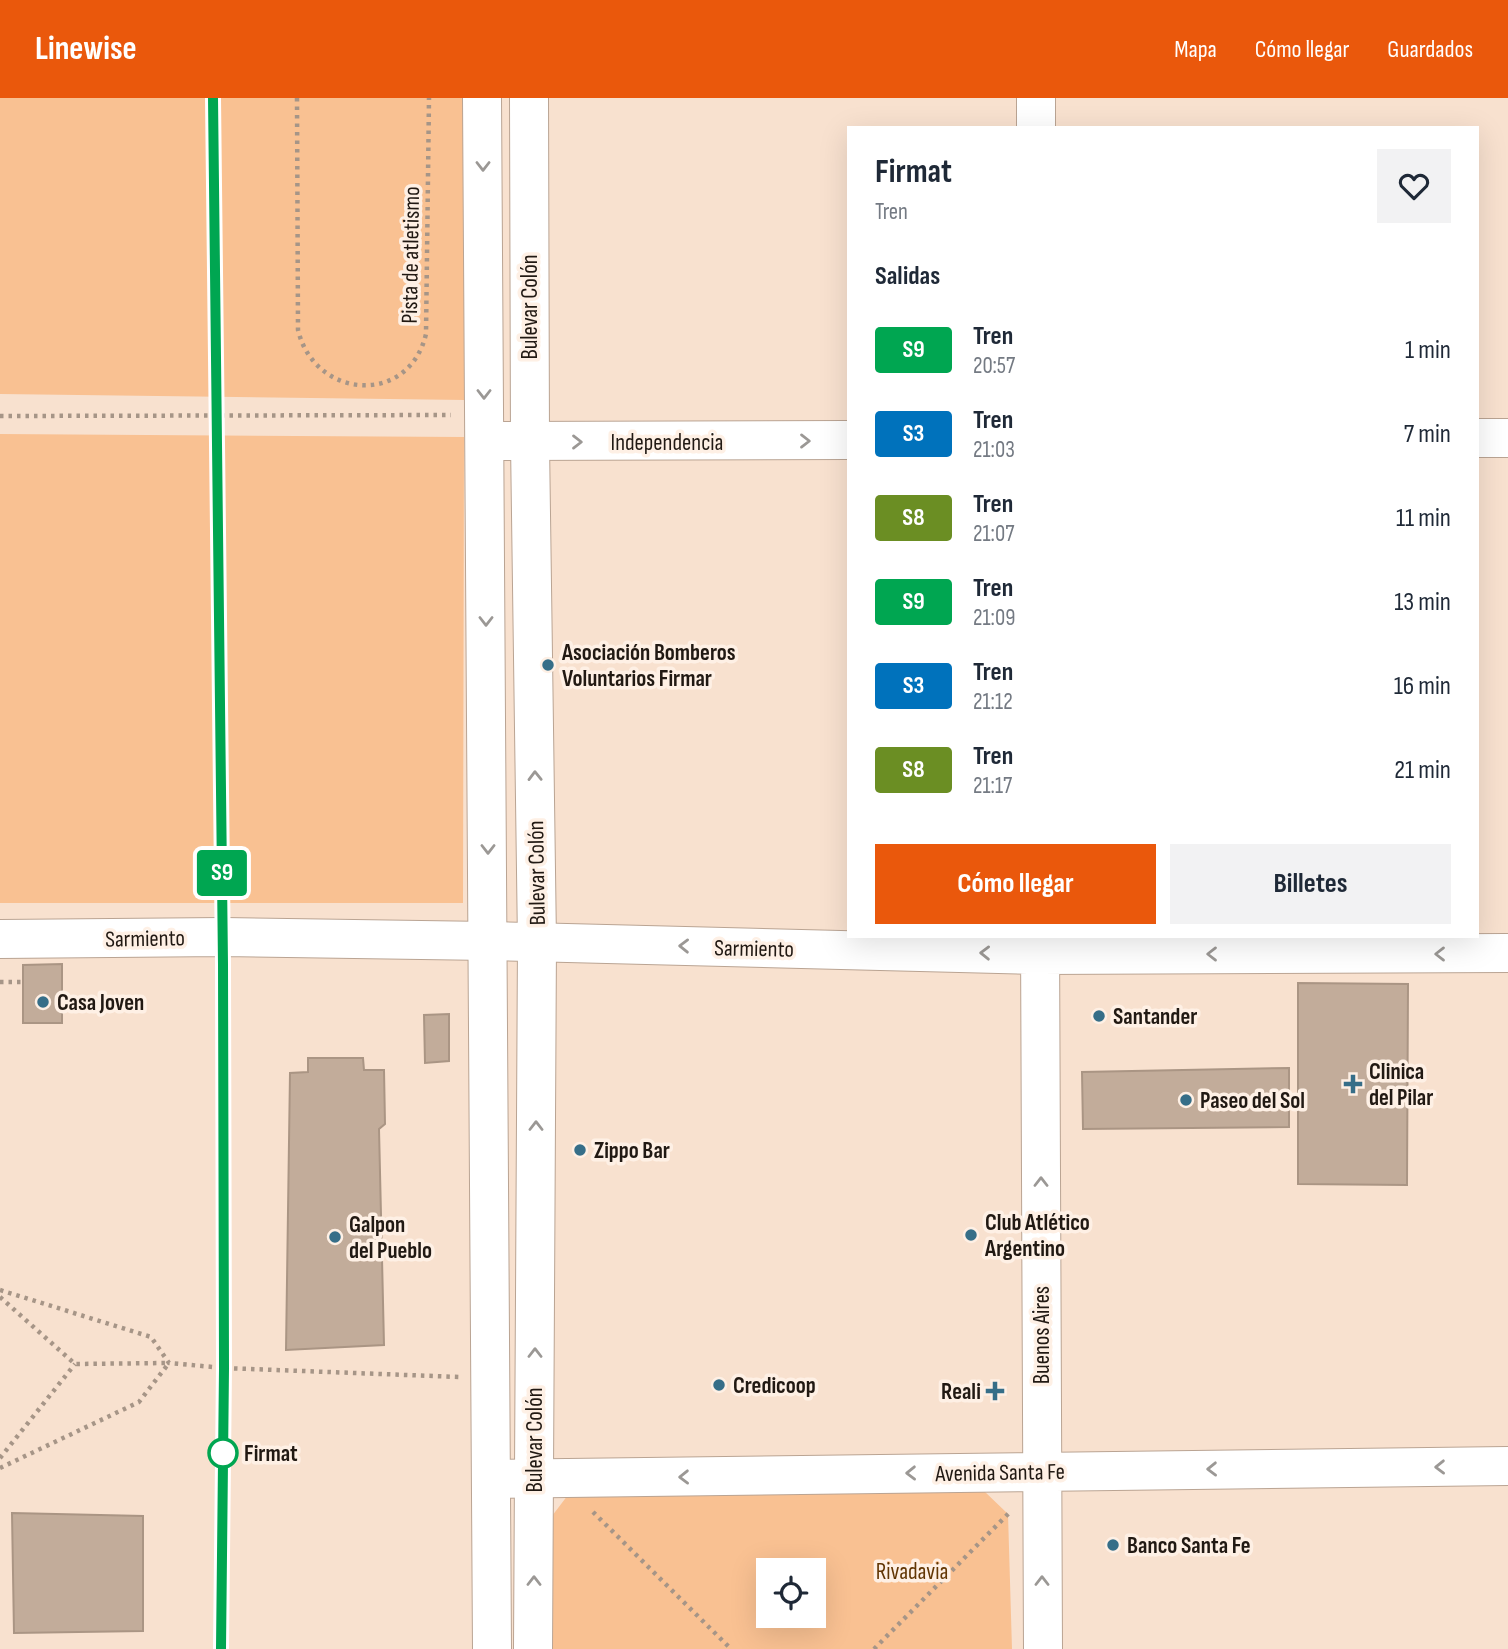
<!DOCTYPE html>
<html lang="es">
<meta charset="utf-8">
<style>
:root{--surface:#fff;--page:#f2f2f3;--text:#1f2937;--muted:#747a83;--accent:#ea580c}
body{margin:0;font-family:"Sofia Sans Condensed",sans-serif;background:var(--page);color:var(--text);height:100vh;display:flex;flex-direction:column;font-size:26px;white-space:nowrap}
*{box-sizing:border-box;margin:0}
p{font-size:23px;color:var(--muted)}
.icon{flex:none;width:38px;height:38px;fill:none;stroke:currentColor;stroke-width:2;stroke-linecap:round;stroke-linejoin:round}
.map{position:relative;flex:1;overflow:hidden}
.panel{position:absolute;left:847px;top:28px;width:632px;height:812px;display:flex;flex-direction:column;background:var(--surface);border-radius:0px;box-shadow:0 7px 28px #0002}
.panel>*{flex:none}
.badge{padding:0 14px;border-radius:5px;font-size:24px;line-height:46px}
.tools{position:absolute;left:756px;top:1460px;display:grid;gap:14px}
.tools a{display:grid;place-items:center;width:70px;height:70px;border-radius:0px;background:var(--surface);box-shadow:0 7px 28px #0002;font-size:35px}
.map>.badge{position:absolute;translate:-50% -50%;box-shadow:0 0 0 4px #fff}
h2{padding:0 28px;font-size:26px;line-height:63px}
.round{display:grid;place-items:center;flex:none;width:74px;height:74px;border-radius:0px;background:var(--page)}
.head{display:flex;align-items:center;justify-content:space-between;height:119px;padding:0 28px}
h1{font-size:33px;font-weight:700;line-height:52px}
.primary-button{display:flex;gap:14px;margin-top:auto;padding:14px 28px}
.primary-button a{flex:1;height:80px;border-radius:0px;background:var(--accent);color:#fff;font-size:28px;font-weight:700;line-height:80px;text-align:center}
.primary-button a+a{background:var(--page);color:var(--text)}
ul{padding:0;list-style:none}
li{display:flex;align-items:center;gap:21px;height:84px;padding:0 28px}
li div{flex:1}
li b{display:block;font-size:26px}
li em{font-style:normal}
li .badge{min-width:77px;font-weight:700;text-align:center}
header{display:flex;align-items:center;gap:42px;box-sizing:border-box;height:98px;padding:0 35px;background:var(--accent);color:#fff}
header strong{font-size:33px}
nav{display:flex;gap:38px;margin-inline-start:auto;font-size:24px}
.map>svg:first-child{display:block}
</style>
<header>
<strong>Linewise</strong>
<nav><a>Mapa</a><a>Cómo llegar</a><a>Guardados</a></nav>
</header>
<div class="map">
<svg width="1508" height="1551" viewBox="0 0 1508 1551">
<rect width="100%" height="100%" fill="#f8e1cf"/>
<path fill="#f9c192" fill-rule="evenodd" d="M0,0H464L466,302L0,296Z
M0,336L464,339L463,805H0Z
M983,1392L1008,1416L1012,1551H553L552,1418L571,1393ZM768,1472H814V1517H768Z"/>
<path fill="#c2ac9a" stroke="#aa9584" stroke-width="2" d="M62,866V925H23V867Z
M1298,885L1408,886L1407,1087L1298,1086Z
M449,916V963L425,965L424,917Z
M308,960H363L364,972H384L385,1026L379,1031L384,1247L286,1252L290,975L308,974Z
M1289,970V1029L1083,1031L1082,974Z
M12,1415L143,1418V1533L14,1535Z"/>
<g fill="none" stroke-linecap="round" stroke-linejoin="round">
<defs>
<path id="minor" d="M1036,0V30
M1477,340H1508
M485,343L849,342
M1040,838L1043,1551
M0,841L223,839L488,843L1040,857L1508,855
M492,1381L1508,1368"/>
<path id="major" d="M482,0L492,1551
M529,0L530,345L537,844L533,1551"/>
</defs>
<use href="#minor" stroke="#baa493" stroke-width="40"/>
<use href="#major" stroke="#baa493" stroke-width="40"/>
<path stroke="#a69587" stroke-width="4.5" stroke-dasharray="3.5 5" stroke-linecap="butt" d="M297,0L298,232C315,302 409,308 426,236L429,0
M0,318L451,317
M0,884H23
M0,1192L151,1239L169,1265L224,1270L459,1279
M0,1199L75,1266L168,1265
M0,1360L75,1266
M0,1370L139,1304L169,1265
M593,1414L731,1551
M874,1551L1009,1415"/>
<use href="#minor" stroke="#fff" stroke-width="38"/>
<use href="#major" stroke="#fff" stroke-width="38"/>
<path stroke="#72655a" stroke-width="5" d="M213,0L223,839L224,1270L221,1551"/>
</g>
<defs><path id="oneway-chevron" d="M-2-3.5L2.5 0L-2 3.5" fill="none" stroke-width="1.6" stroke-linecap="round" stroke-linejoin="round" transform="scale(1.75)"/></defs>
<g stroke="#9b9895">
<use href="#oneway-chevron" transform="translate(483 68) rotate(90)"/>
<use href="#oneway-chevron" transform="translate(484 296) rotate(90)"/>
<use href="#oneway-chevron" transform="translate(805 343)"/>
<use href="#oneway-chevron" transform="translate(577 344)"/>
<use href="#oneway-chevron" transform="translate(486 523) rotate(90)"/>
<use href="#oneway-chevron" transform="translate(535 678) rotate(-91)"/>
<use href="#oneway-chevron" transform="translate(488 751) rotate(90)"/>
<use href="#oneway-chevron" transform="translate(684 848) rotate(-179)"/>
<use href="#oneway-chevron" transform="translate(985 855) rotate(-179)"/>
<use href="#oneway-chevron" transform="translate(1212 856) rotate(180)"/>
<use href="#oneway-chevron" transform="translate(1440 856) rotate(180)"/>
<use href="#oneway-chevron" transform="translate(536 1028) rotate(-90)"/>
<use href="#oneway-chevron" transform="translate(1041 1084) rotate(-90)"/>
<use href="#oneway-chevron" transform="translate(535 1255) rotate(-90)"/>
<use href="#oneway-chevron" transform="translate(1440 1369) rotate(179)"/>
<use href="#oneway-chevron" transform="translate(1212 1371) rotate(179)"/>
<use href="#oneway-chevron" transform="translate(911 1375) rotate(179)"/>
<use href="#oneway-chevron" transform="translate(684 1379) rotate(179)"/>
<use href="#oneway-chevron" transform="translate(534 1483) rotate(-90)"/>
<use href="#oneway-chevron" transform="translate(1042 1483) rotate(-90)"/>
</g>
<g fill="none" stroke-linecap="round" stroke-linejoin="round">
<defs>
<path id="line" d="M213,0L223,866L224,1270L221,1551"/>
</defs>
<use href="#line" stroke="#fff" stroke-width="16"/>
<use href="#line" stroke="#00a651" stroke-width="10"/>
</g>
<g fill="#366e88" stroke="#fef0e5" stroke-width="2.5">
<circle cx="548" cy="567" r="7"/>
<circle cx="43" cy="904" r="7"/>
<circle cx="1099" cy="918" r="7"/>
<path d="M1349.5 975.5h7v7h7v7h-7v7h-7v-7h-7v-7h7z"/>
<circle cx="1186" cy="1002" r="7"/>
<circle cx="580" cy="1052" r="7"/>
<circle cx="971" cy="1137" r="7"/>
<circle cx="335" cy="1139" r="7"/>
<circle cx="719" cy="1287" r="7"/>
<path d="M991.5 1282.5h7v7h7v7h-7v7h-7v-7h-7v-7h7z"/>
<circle cx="1113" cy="1447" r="7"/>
</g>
<circle fill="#fff" stroke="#00a651" stroke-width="3.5" cx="223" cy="1355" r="14"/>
<g text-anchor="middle" stroke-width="7" stroke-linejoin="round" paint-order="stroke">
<g font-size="23" fill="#211913" stroke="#fef0e5">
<text transform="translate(410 157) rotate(-89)" y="8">Pista de atletismo</text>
<text transform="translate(529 209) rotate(-90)" y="8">Bulevar Colón</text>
<text x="667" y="352">Independencia</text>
<text transform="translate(536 775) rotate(-91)" y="8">Bulevar Colón</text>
<text transform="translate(145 840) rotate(-1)" y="8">Sarmiento</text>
<text transform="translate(754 850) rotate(1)" y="8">Sarmiento</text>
<text transform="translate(1041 1237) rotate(-90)" y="8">Buenos Aires</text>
<text transform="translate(534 1342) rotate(-90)" y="8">Bulevar Colón</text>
<text transform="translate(1000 1374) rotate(-1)" y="8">Avenida Santa Fe</text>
</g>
<g font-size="23" font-weight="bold" fill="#211913" stroke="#fef0e5" text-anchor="start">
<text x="562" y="562">Asociación Bomberos<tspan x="562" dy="26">Voluntarios Firmar</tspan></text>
<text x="57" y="912">Casa Joven</text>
<text x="1113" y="926">Santander</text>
<text x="1369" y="981">Clinica<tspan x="1369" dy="26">del Pilar</tspan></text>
<text x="1200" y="1010">Paseo del Sol</text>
<text x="594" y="1060">Zippo Bar</text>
<text x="985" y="1132">Club Atlético<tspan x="985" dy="26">Argentino</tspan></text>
<text x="349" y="1134">Galpon<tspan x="349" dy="26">del Pueblo</tspan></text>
<text x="733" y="1295">Credicoop</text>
<text x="981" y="1301" text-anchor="end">Reali</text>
<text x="1127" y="1455">Banco Santa Fe</text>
</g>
<g font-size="23" font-weight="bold" fill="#211913" stroke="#fef0e5" text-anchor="start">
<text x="244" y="1363">Firmat</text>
</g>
<g font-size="23" fill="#623604" stroke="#fef0e5">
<text x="912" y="1481">Rivadavia</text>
</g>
</g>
</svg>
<div class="tools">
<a><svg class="icon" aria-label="locate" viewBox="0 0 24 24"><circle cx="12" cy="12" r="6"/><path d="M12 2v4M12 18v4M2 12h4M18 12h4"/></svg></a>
</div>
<b class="badge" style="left:222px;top:775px;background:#00a651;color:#fff">S9</b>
<section class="panel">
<div class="head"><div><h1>Firmat</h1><p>Tren</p></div><a class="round"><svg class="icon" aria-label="heart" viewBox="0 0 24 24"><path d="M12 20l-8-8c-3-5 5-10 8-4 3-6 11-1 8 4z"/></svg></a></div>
<h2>Salidas</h2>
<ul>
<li><span class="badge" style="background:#00a651;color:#fff">S9</span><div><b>Tren</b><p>20:57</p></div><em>1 min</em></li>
<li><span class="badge" style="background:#0072bc;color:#fff">S3</span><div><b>Tren</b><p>21:03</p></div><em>7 min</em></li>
<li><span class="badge" style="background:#6b8e23;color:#fff">S8</span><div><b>Tren</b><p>21:07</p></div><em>11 min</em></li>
<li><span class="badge" style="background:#00a651;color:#fff">S9</span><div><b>Tren</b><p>21:09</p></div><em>13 min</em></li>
<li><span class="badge" style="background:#0072bc;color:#fff">S3</span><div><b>Tren</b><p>21:12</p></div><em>16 min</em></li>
<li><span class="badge" style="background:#6b8e23;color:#fff">S8</span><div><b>Tren</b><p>21:17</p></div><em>21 min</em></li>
</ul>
<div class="primary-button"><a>Cómo llegar</a><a>Billetes</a></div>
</section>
</div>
